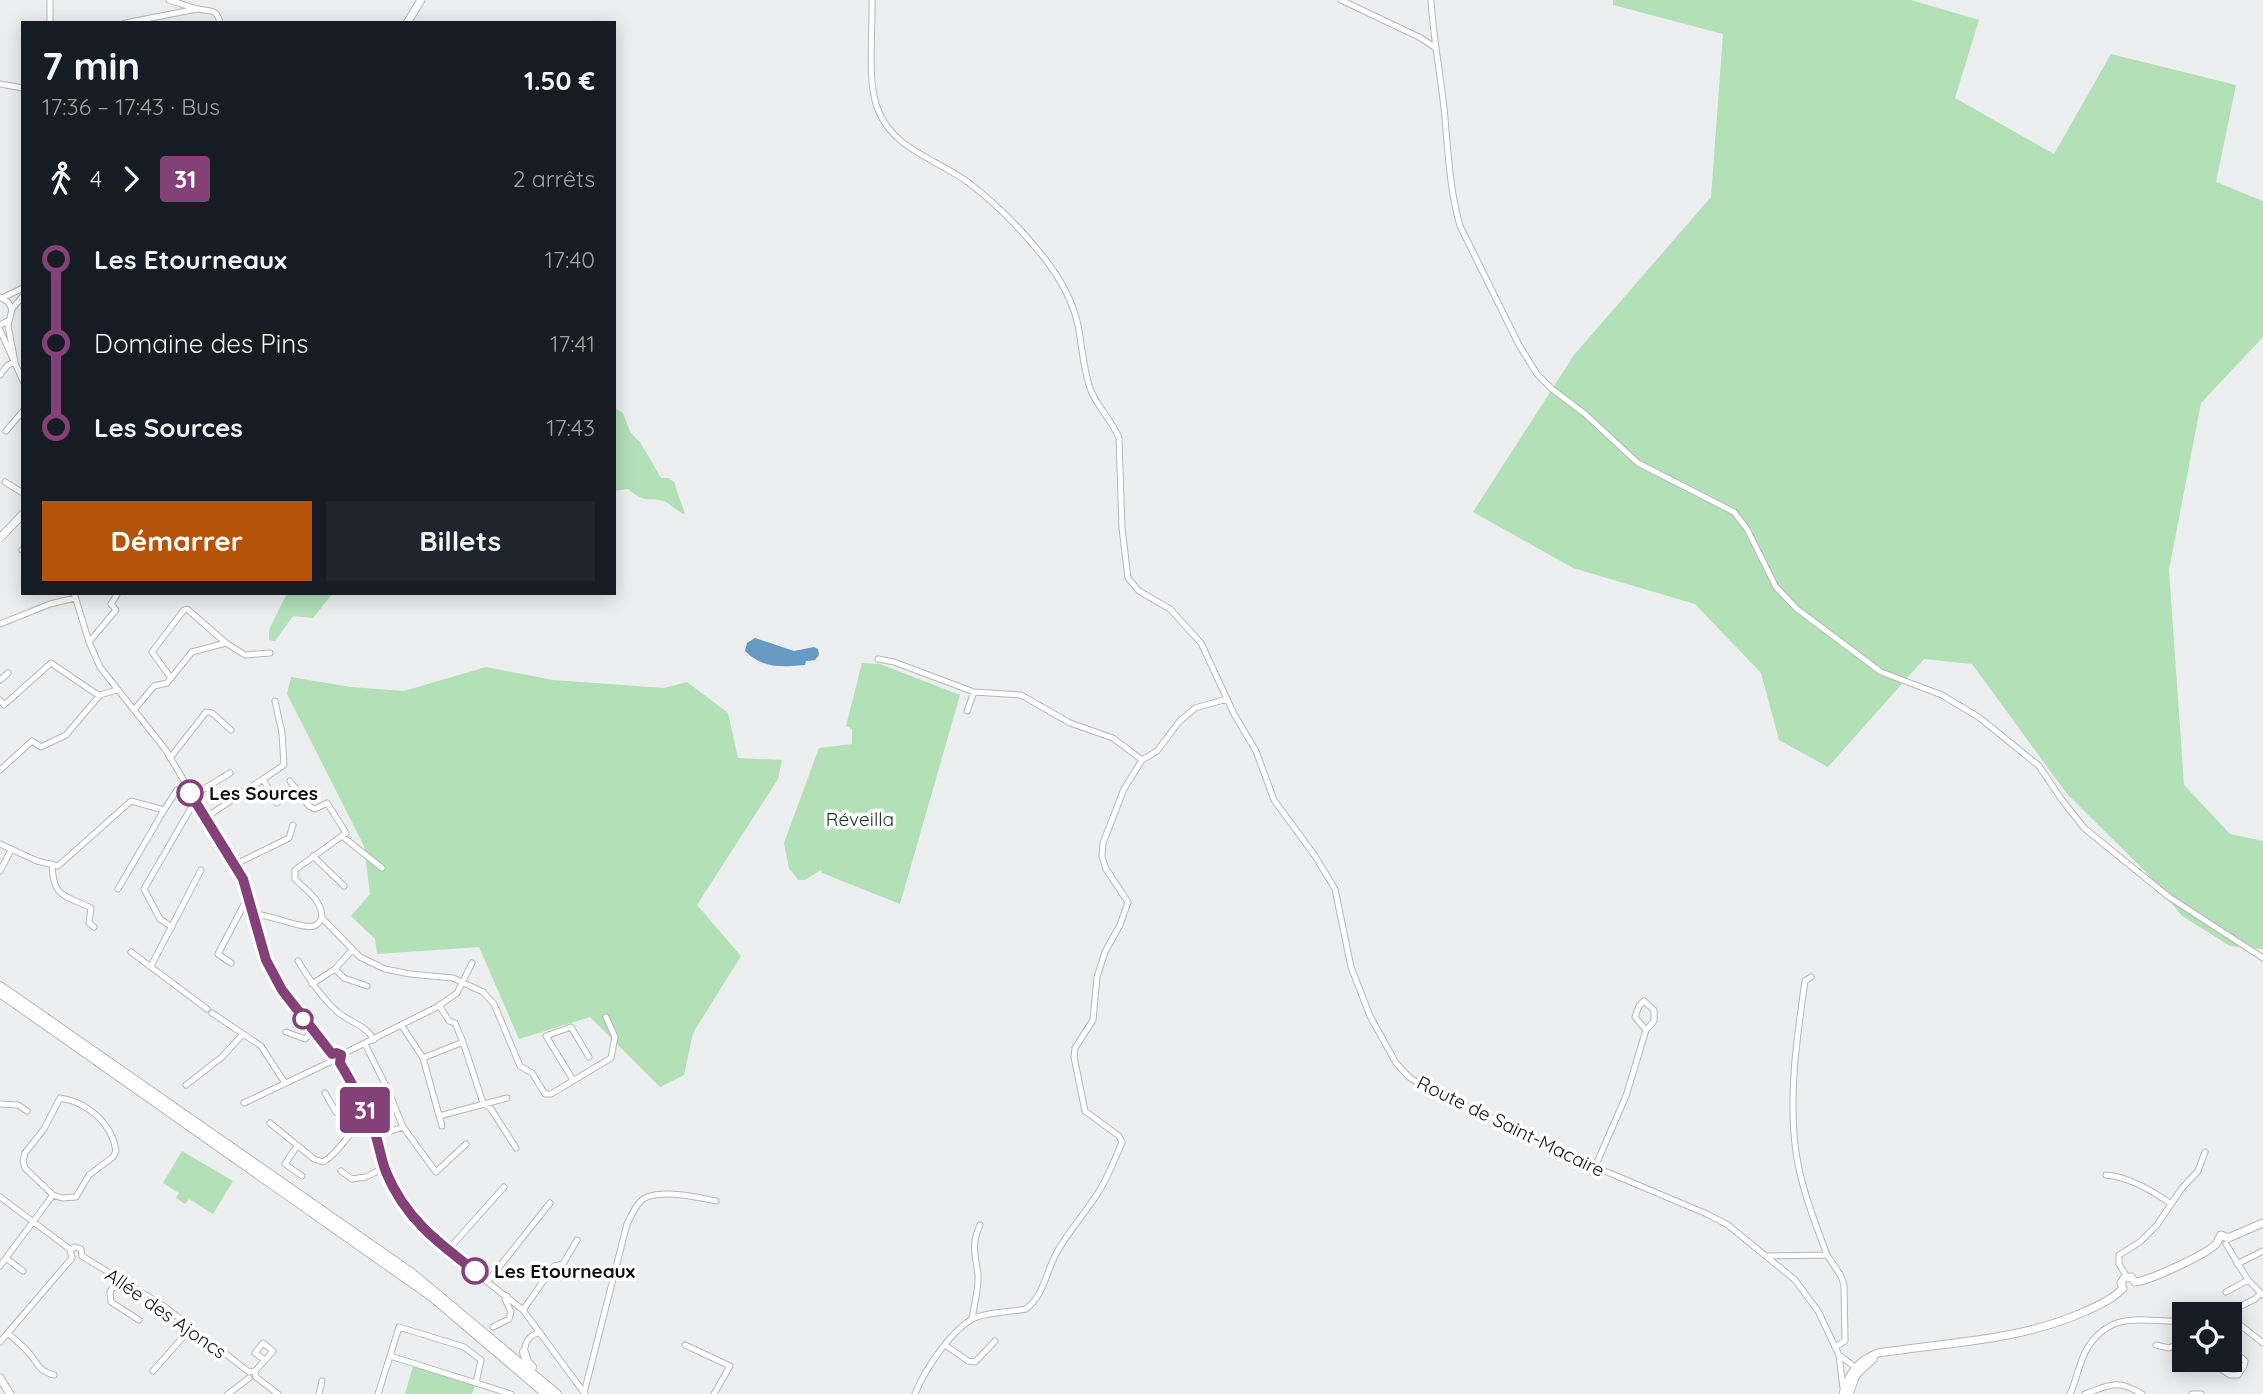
<!DOCTYPE html>
<html lang="fr">
<meta charset="utf-8">
<style>
:root{--surface:#171b24;--page:#20242c;--text:#f1f3f6;--muted:#9ea1a6;--accent:#b45309}
body{margin:0;font-family:Quicksand,sans-serif;background:var(--page);color:var(--text);height:100vh;display:flex;flex-direction:column;font-size:26px;white-space:nowrap}
*{box-sizing:border-box;margin:0}
p{font-size:23px;color:var(--muted)}
.icon{flex:none;width:38px;height:38px;fill:none;stroke:currentColor;stroke-width:2;stroke-linecap:round;stroke-linejoin:round}
.map{position:relative;flex:1;overflow:hidden}
.details{position:absolute;left:21px;top:21px;width:595px;height:574px;display:flex;flex-direction:column;background:var(--surface);border-radius:0px;box-shadow:0 4px 18px #0003}
.details>*{flex:none}
.badge{padding:0 14px;border-radius:5px;font-size:24px;line-height:46px}
.controls{position:absolute;left:2172px;top:1302px;display:grid;gap:14px}
.controls a{display:grid;place-items:center;width:70px;height:70px;border-radius:0px;background:var(--surface);box-shadow:0 4px 18px #0003;font-size:35px}
.map>.badge{position:absolute;translate:-50% -50%;box-shadow:0 0 0 4px #fff}
.legs{display:flex;align-items:center;gap:10px;height:77px;padding:0 21px;font-size:23px}
.legs p{margin-inline-start:auto}
.summary{display:flex;align-items:center;justify-content:space-between;height:119px;padding:0 21px}
h1{font-size:38px;font-weight:700;line-height:52px}
.action{display:flex;gap:14px;margin-top:auto;padding:14px 21px}
.action a{flex:1;height:80px;border-radius:0px;background:var(--accent);color:#fff;font-size:28px;font-weight:700;line-height:80px;text-align:center}
.action a+a{background:var(--page);color:var(--text)}
ul{padding:0 21px;list-style:none}
li{display:flex;align-items:center;gap:24px;height:84px;font-size:26px}
li i{display:grid;place-items:center;width:10px;height:100%;margin:0 9px;background:currentColor}
li i::after{content:'';width:18px;height:18px;margin:-9px;border:5px solid;border-radius:50%;background:var(--surface)}
li p{margin-inline-start:auto}
li:first-child i{background:linear-gradient(#0000 50%,currentColor 0)}
li:last-child i{background:linear-gradient(currentColor 50%,#0000 0)}
.map>svg:first-child{display:block}
</style>
<div class="map">
<svg width="2263" height="1394" viewBox="0 0 2263 1394">
<rect width="100%" height="100%" fill="#edeeef"/>
<path fill="#b2e0b7" d="M1613,0H1911L1979,20L1955,98L2054,154L2111,54L2236,85L2216,182L2263,201V337L2201,403L2169,570L2184,785L2230,834L2263,841V949L2230,946L2182,916L2145,871L2067,794L1972,664L1924,659L1828,767L1779,740L1761,673L1695,604L1573,568L1473,512L1574,355L1711,197L1723,34L1613,5Z
M614,408L623,413L630,432L640,442L661,478H668L674,482L685,514C677,512 673,506 666,502C649,495 648,506 628,489L614,491Z
M287,593H333L313,618L293,616L275,641L269,640V630Z
M862,663L880,664L960,695L900,904L822,873L821,870L805,880H798L789,868L784,843L819,748L852,744V729L846,726Z
M486,667L553,680L664,688L687,682L728,713L738,758L782,760L778,779L697,905L741,956L693,1033L684,1075L660,1087L590,1017L519,1039L479,947L377,954L375,939L351,916L370,894L364,846L287,694L291,677L351,687L404,691Z
M182,1151L233,1181L213,1214L189,1199L185,1204L176,1198L179,1193L163,1183Z
M413,1366L475,1385L472,1394H405Z"/>
<path fill="#649ac3" d="M755,638L794,651L814,647L818,649L819,655L815,660L806,661L805,665C782,667 763,669 745,651L747,643Z"/>
<g fill="none" stroke-linecap="round" stroke-linejoin="round">
<defs>
<path id="minor" d="M169,0C179,3 189,7 198,9C210,12 217,8 220,23
M872,0C873,31 867,79 877,107C891,149 937,159 969,183C995,203 1021,229 1041,254C1059,276 1072,298 1078,325C1082,346 1083,368 1090,388C1096,406 1112,420 1119,438L1122,528L1128,578L1139,591L1170,609L1201,643L1234,714L1256,751L1274,800L1315,856L1335,889L1351,967L1370,1016L1396,1063L1409,1077L1418,1083L1588,1164L1707,1214L1728,1225L1795,1280L1818,1311L1839,1355L1843,1388
M1341,0L1421,38L1434,47
M1431,0C1433,36 1440,71 1444,108C1448,148 1449,187 1460,226L1519,345L1537,374L1552,389L1585,414L1638,463L1734,512L1747,529L1776,587L1797,609L1881,672L1942,695L1980,718L2039,766L2062,800L2084,828L2169,897L2263,958
M50,23V0
M125,23L197,9
M0,84L23,88
M0,297L8,302L12,309L8,326L15,362
M2,298L23,288
M12,309L23,296
M0,325L9,320
M0,330L23,381
M0,375L8,365L15,362
M6,431L23,411
M5,482L23,493
M22,550H23
M74,593L89,642L100,667L165,749L243,879L266,960L282,990L332,1054
M0,624L50,604L75,598
M89,642L116,610L111,604L118,593
M878,659L894,662L974,692L1021,695L1070,723L1113,738L1142,760
M171,678L152,652L184,610L187,609L226,643L245,655L270,653
M0,680L8,673
M0,700L4,705L51,663L95,693L100,695L117,690
M134,710L154,686L167,683L192,652L226,643
M967,711L974,692
M170,758L206,712L212,713L231,730
M0,770L32,741L41,747L66,735L100,695
M263,779L277,803
M192,796L230,773
M205,818L284,765L282,733L275,701
M342,836L382,868
M0,844L37,861L58,866L131,801L164,810L177,790L186,786
M313,856L344,886
M52,864C53,898 63,894 91,908L89,923L94,927
M234,865L289,838L293,825
M0,871L11,850
M118,889L164,810
M253,914C268,914 305,930 314,926C318,925 320,921 322,918C322,900 307,891 295,879V870L346,833L327,803L315,809L309,806L290,781
M322,918L360,957L385,969L410,974L453,978L483,992L494,1004L520,1066L532,1073L545,1094H551L611,1058L615,1037L606,1017
M172,927L160,919L144,889L195,801
M131,952L207,1009
M298,961C309,979 322,999 339,1013C351,1023 366,1025 374,1040
M231,963L218,954L248,897
M151,966L201,870
M335,969L344,978L367,986
M1811,977L1805,981C1797,1037 1788,1096 1796,1152C1801,1188 1815,1222 1827,1255
M312,984L335,969L352,950
M439,1005L449,1021L455,1023L463,1042L483,1103L491,1109L516,1148
M212,1013L261,1046L285,1083
M402,1026L423,1058L442,1126
M286,1032L305,1039L313,1031
M365,1044L388,1090L403,1127
M341,1055L437,1007L457,993L472,963
M423,1058L463,1042
M340,1063L355,1086L373,1128L387,1173L410,1213L429,1236L523,1310L585,1394
M573,1080L546,1036L571,1027L589,1057
M186,1085L222,1057L243,1034
M325,1093L336,1112L361,1100
M244,1103L330,1062
M0,1104L18,1105L27,1111
M439,1116L507,1098
M270,1123L314,1159L323,1162C340,1153 351,1127 369,1117
M376,1136L403,1127L436,1172L466,1144
M297,1146L285,1164L302,1176
M1595,1167L1626,1096L1646,1030L1654,1021V1010L1644,1001L1639,1006L1635,1017L1646,1030
M341,1171L352,1179L366,1177L385,1167
M2106,1175C2128,1177 2153,1191 2171,1204
M0,1197L71,1250
M2226,1244L2248,1280L2263,1295
M448,1250L504,1187
M82,1256L165,1307L249,1372L255,1371L256,1377L278,1394
M1767,1256L1827,1255L1841,1276L1844,1285L1845,1341L1835,1347
M72,1258L70,1251L75,1247L81,1249L82,1256
M7,1259L23,1271
M2237,1264L2263,1251
M0,1266L53,1195L25,1168L23,1161L25,1153L44,1129L60,1098C87,1102 112,1123 116,1151L113,1157L89,1175L76,1197L62,1198L53,1195
M2127,1277L2119,1264V1255L2140,1242L2157,1225L2182,1188L2198,1171L2205,1152
M118,1278L110,1292L111,1302L139,1320
M488,1281L550,1203
M2226,1292L2248,1280
M523,1310L554,1266L563,1264L577,1240
M2225,1314L2255,1299L2261,1293
M2230,1317L2263,1343
M972,1319C974,1305 979,1288 978,1274C975,1253 971,1245 980,1225
M493,1327L509,1319L511,1312L505,1299L507,1296
M8,1333C15,1340 23,1346 29,1353C38,1364 39,1371 54,1375
M0,1342L72,1258
M685,1345L730,1366L714,1394
M945,1345L968,1361L975,1362L995,1341
M2156,1345L2169,1348L2184,1342
M524,1352C526,1340 529,1336 540,1332
M1839,1355L1855,1367L1856,1371
M390,1356L399,1327L464,1347L481,1360L476,1383
M2207,1360L2230,1375H2238L2244,1366L2245,1361L2230,1348
M153,1371L191,1328
M255,1371L265,1360L255,1353L263,1343L273,1351L265,1360
M584,1393L627,1224C632,1215 637,1201 647,1197C667,1190 697,1197 716,1201
M228,1394L249,1378
M319,1394L322,1381
M378,1394L390,1356L511,1394
M915,1394C924,1371 953,1326 977,1317C992,1312 1010,1312 1026,1309C1045,1294 1046,1271 1057,1252C1070,1229 1088,1210 1101,1188C1109,1174 1116,1157 1122,1142L1119,1136L1085,1111L1074,1057L1075,1048L1093,1020L1097,977L1105,952L1120,925L1128,902L1106,869L1102,857L1103,843L1124,789L1142,760L1157,751L1179,722L1195,708L1227,699
M2070,1394C2077,1380 2079,1361 2088,1347C2114,1308 2145,1323 2184,1321
M2085,1394C2110,1385 2117,1379 2142,1394
M2192,1394H2201"/>
<path id="major" d="M407,23L421,0
M0,538L23,514
M2228,1238L2263,1223
M2135,1282C2149,1281 2207,1254 2216,1244C2218,1241 2219,1238 2221,1235L2228,1238
M2123,1288L2121,1283L2124,1278L2131,1277L2135,1282
M0,1378L10,1394
M1843,1394C1848,1373 1859,1360 1878,1353C1949,1342 2020,1341 2086,1311C2099,1305 2113,1299 2123,1288
M1849,1394L1856,1375L1873,1359"/>
<path id="highway" d="M0,986L412,1273L557,1394
M0,993L432,1297L546,1394
M524,1352L527,1362L532,1367"/>
</defs>
<use href="#minor" stroke="#b7b7b8" stroke-width="7"/>
<use href="#major" stroke="#b7b7b8" stroke-width="9"/>
<use href="#highway" stroke="#b7b7b8" stroke-width="10"/>
<use href="#minor" stroke="#fff" stroke-width="5"/>
<use href="#major" stroke="#fff" stroke-width="7"/>
<use href="#highway" stroke="#fff" stroke-width="8"/>
</g>
<g fill="none" stroke-linecap="round" stroke-linejoin="round">
<defs>
<path id="line-1" d="M190,793L243,879L266,960L282,990L332,1054L336,1053L341,1055L340,1063C353,1085 365,1107 374,1130C379,1144 381,1159 386,1172C405,1218 437,1242 475,1271"/>
</defs>
<use href="#line-1" stroke="#fff" stroke-width="16"/>
<use href="#line-1" stroke="#844177" stroke-width="10"/>
</g>
<g fill="#fff" stroke="#844177" stroke-width="3.5">
<circle cx="190" cy="793" r="12"/>
<circle cx="303" cy="1019" r="9"/>
<circle cx="475" cy="1271" r="12"/>
</g>
<g text-anchor="middle" stroke-width="7" stroke-linejoin="round" paint-order="stroke">
<g font-size="19" font-weight="bold" fill="#0f0f0f" stroke="#fff" text-anchor="start">
<text x="209" y="800">Les Sources</text>
<text x="494" y="1278">Les Etourneaux</text>
</g>
<g font-size="19" fill="#103718" stroke="#fff">
<text x="860" y="826">Réveilla</text>
</g>
<g font-size="19" fill="#0f0f0f" stroke="#fff">
<text transform="translate(1511 1126) rotate(26)" y="7">Route de Saint-Macaire</text>
<text transform="translate(166 1313) rotate(35)" y="7">Allée des Ajoncs</text>
</g>
</g>
</svg>
<div class="controls">
<a><svg class="icon" aria-label="locate" viewBox="0 0 24 24"><circle cx="12" cy="12" r="6"/><path d="M12 2v4M12 18v4M2 12h4M18 12h4"/></svg></a>
</div>
<b class="badge" style="left:365px;top:1110px;background:#844177;color:#fff">31</b>
<section class="details">
<div class="summary"><div><h1>7 min</h1><p>17:36 – 17:43 · Bus</p></div><b>1.50 €</b></div>
<div class="legs"><svg class="icon" aria-label="walk" viewBox="0 0 24 24"><circle cx="13" cy="4" r="2"/><path d="M13 8l-2 6 4 7M11 14l-3 7M7 12l3-4h3l4 4"/></svg>4<svg class="icon" aria-label="forward" viewBox="0 0 24 24"><path d="M9 5l7 7-7 7"/></svg><b class="badge" style="background:#844177;color:#fff">31</b><p>2 arrêts</p></div>
<ul>
<li><i style="color:#844177"></i><b>Les Etourneaux</b><p>17:40</p></li>
<li><i style="color:#844177"></i><span>Domaine des Pins</span><p>17:41</p></li>
<li><i style="color:#844177"></i><b>Les Sources</b><p>17:43</p></li>
</ul>
<div class="action"><a>Démarrer</a><a>Billets</a></div>
</section>
</div>
